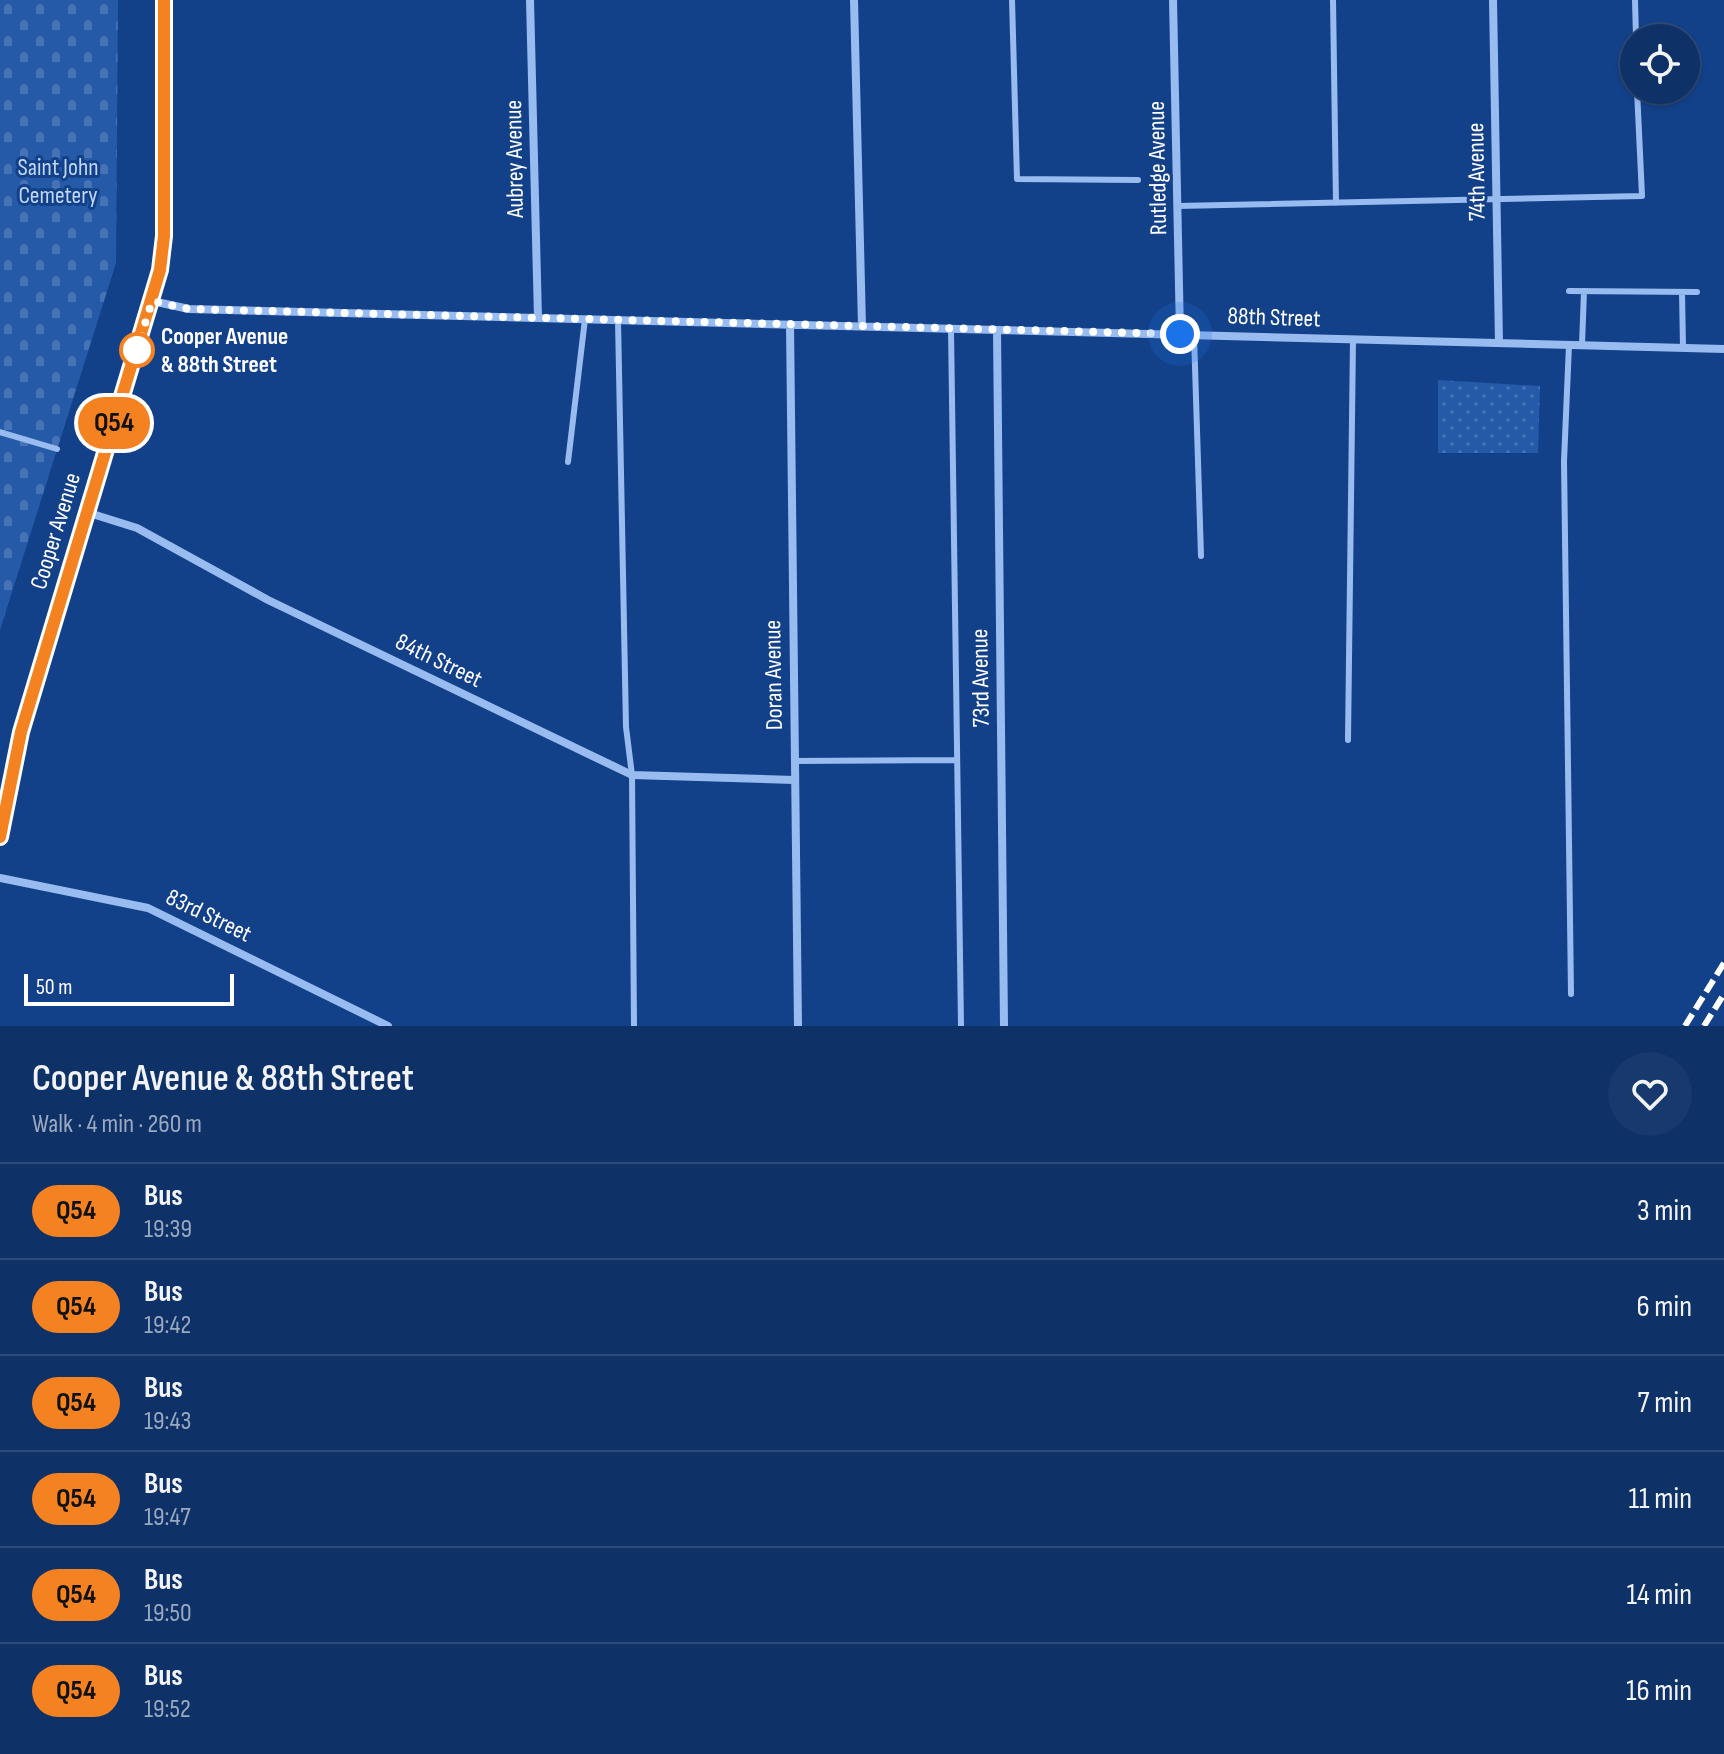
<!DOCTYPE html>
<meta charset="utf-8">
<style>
:root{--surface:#0e3167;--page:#17396d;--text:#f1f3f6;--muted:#9ba9c0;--line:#2e4c7b}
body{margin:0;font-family:"Sofia Sans Condensed",sans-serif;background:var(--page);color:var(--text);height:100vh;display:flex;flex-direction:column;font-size:30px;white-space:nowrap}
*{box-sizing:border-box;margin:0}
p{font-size:26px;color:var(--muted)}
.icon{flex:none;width:44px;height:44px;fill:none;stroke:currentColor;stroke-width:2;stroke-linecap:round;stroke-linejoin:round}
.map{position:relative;height:1026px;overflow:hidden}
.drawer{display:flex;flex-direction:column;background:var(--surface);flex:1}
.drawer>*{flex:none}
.badge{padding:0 16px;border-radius:26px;font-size:28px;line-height:52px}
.controls{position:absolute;left:1620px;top:24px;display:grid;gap:16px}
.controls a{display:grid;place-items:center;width:80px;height:80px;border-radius:50%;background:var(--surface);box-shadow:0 2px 6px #0004,0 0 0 2px var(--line);font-size:40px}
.scale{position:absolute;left:24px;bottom:20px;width:210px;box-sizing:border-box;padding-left:8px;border:4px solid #fff;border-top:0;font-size:22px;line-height:28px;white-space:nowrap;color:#fff;-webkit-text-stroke:6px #134189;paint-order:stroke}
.you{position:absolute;width:40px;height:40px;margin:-20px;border:6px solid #fff;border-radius:50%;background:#1a73e8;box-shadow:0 0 0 12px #1a73e833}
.map>.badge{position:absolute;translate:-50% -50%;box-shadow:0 0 0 4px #fff}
.round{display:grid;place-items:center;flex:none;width:84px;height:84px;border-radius:42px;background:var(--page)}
.head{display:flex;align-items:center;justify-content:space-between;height:136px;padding:0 32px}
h1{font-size:38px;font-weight:600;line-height:60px}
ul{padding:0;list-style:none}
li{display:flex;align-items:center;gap:24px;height:96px;padding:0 32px;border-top:2px solid var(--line)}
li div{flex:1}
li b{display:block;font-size:30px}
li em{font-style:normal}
li .badge{min-width:88px;font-weight:700;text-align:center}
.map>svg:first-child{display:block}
</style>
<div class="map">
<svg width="1724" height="1026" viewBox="0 0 1724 1026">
<defs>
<pattern id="cemetery-stones" width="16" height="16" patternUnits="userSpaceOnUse" patternTransform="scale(2)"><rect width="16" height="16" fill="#255aa8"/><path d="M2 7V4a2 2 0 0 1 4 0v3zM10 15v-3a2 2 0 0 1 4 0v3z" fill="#4673b5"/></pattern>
<pattern id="garden-dots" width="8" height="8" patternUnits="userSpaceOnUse" patternTransform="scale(2)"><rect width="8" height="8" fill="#255aa8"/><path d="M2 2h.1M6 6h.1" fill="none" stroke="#4673b5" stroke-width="1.8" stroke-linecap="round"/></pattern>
</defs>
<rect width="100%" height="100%" fill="#134189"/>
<path fill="url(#cemetery-stones)" d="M0,0H118L116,263L0,630Z"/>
<path fill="url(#garden-dots)" d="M1438,380L1540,386L1538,453H1438Z"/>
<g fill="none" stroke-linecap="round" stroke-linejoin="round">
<path stroke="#99bcf0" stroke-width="6" d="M1012,0L1017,179L1138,180
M1333,0L1336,203
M1635,0L1636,38
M1177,206L1642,196L1637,90
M1569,291L1697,292
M1682,292L1683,348
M618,320L626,727L632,775L634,1026
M951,329L961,1026
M1194,335L1201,556
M1569,345L1564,461L1571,994
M1582,345L1584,291
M0,432L57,449
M568,462L585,319
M1348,740L1353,339
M794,761L957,760"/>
<path stroke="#99bcf0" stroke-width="8" d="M530,0L538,318
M854,0L862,326
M1173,0L1180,334
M1493,0L1499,343
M152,301L189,309L1724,349
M790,324L798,1026
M997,330L1004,1026
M86,512L137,528L268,600L632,775L794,780
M0,878L148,908L388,1026"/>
<path stroke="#c7dbfb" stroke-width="16" d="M0,837L21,732L160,270L164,236V0"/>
<path stroke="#fff" stroke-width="6" stroke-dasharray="14 6" stroke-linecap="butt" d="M1685,1026L1724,963
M1704,1026L1724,994"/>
</g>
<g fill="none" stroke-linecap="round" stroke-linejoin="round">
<defs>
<path id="line" d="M0,837L21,732L160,270L164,236V0"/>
</defs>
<use href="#line" stroke="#fff" stroke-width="18"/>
<use href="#line" stroke="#f58220" stroke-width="12"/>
<path stroke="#fff" stroke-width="8" stroke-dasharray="0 14.4" d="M137,350L152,301L189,309L1180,334"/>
</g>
<circle fill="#fff" stroke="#f58220" stroke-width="4" cx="137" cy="350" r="16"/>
<g text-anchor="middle" stroke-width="6" stroke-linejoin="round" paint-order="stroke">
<g font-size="24" fill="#fff" stroke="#134189">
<text transform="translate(514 159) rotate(-91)" y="8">Aubrey Avenue</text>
<text transform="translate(1157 168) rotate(-91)" y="8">Rutledge Avenue</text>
<text transform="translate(1476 172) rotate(-91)" y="8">74th Avenue</text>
<text transform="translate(1274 317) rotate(2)" y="8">88th Street</text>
<text transform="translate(55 531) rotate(-73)" y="8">Cooper Avenue</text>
<text transform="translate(439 660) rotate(26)" y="8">84th Street</text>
<text transform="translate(773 675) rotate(-91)" y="8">Doran Avenue</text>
<text transform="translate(980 678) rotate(-91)" y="8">73rd Avenue</text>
<text transform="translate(209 915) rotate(26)" y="8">83rd Street</text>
</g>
<g font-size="24" fill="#bfd8fc" stroke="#134189">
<text x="58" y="175">Saint John<tspan x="58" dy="28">Cemetery</tspan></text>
</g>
<g font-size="24" font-weight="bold" fill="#fff" stroke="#134189" text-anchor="start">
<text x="161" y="344">Cooper Avenue<tspan x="161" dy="28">&amp; 88th Street</tspan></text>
</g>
</g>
</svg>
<div class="controls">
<a><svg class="icon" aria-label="locate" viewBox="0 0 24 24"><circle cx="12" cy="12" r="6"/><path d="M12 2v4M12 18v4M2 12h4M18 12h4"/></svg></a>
</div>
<div class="scale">50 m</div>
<div class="you" style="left:1180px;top:334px"></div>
<b class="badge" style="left:114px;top:423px;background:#f58220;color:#111">Q54</b>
</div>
<section class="drawer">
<div class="head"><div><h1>Cooper Avenue &amp; 88th Street</h1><p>Walk · 4 min · 260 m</p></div><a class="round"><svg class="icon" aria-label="heart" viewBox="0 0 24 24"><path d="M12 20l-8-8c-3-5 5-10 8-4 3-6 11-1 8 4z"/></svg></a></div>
<ul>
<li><span class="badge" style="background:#f58220;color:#111">Q54</span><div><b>Bus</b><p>19:39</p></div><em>3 min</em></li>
<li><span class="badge" style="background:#f58220;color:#111">Q54</span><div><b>Bus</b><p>19:42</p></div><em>6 min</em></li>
<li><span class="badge" style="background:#f58220;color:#111">Q54</span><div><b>Bus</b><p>19:43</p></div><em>7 min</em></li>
<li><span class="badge" style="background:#f58220;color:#111">Q54</span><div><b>Bus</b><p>19:47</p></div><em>11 min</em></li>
<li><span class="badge" style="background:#f58220;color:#111">Q54</span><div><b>Bus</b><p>19:50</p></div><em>14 min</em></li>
<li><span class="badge" style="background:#f58220;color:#111">Q54</span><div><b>Bus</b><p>19:52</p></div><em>16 min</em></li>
</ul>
</section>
